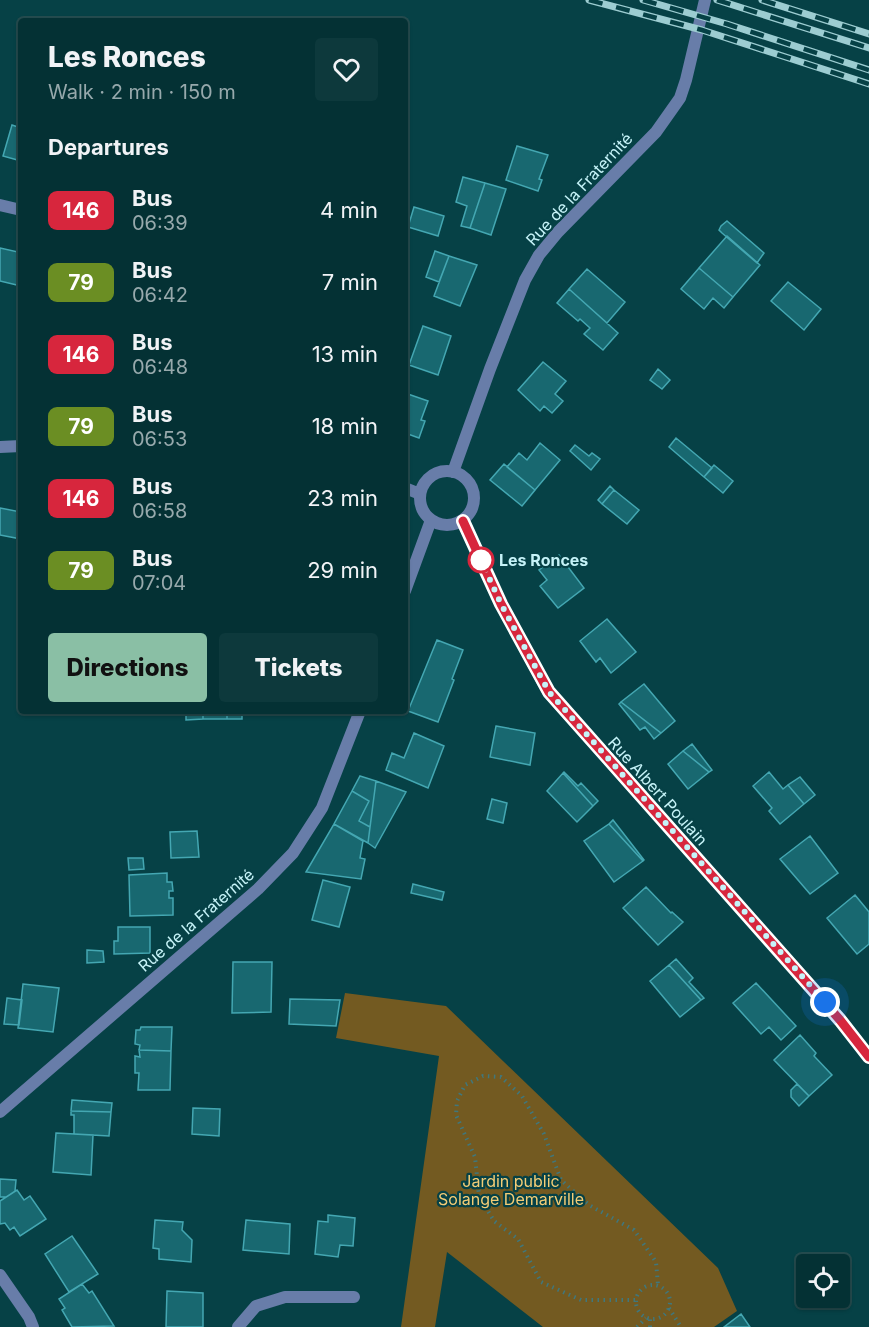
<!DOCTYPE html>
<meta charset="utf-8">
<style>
:root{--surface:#043134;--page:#0d393c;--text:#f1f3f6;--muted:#97a9ac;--line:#254c4f;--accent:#8abfa5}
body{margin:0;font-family:Inter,sans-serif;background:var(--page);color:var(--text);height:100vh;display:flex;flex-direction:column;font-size:22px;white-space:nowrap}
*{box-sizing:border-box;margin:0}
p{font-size:20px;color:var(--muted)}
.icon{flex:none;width:33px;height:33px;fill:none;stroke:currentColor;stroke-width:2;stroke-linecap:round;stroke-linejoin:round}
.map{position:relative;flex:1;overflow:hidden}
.sheet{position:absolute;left:18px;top:18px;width:390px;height:696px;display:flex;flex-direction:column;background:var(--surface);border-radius:6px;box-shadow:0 2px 4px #0004,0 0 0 2px var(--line)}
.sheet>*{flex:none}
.badge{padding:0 12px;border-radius:9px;font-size:21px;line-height:39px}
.tools{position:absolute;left:796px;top:1254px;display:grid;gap:12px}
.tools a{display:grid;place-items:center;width:54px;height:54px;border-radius:6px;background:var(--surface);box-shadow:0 2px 4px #0004,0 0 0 2px var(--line);font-size:30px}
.you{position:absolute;width:30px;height:30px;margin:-15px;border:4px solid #fff;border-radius:50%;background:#1a73e8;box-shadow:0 0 0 9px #1a73e833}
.map>.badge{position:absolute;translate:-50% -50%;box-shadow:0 0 0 3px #fff}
h2{padding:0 30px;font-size:22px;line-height:54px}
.round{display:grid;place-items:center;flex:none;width:63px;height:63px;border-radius:6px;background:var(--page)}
.overview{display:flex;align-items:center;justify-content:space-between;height:102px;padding:0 30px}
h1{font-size:28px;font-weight:800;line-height:45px}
.button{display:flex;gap:12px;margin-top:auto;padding:12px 30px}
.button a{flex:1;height:69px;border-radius:6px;background:var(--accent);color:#111;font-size:24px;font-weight:800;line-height:69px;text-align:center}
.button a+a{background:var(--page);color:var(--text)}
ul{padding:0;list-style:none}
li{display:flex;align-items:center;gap:18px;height:72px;padding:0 30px}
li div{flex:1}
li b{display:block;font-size:22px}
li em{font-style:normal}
li .badge{min-width:66px;font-weight:700;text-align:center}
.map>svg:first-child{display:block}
</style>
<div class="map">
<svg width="869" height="1327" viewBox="0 0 869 1327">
<rect width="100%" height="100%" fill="#064146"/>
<path fill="#735a21" d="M345,993L446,1006L718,1268L737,1311L714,1327H543L447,1252L435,1327H401L439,1056L336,1038Z"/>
<path fill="#186870" stroke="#44a7b2" stroke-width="1.5" d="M12,125L21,128V161L3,156Z
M517,146L548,155L539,179L542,180L538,191L506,180Z
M463,177L485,183L470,228L461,226L467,206L456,202Z
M485,183L506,189L491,235L470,228Z
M414,207L444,216L438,236L408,227Z
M727,221L764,253L757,263L722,233L719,230L721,226Z
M727,236L760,265L733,297L699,268Z
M0,248L18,252L17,256L21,257V286L0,281Z
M435,251L449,256L439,282L426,277Z
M449,256L477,265L460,306L434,296Z
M699,268L733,297L724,308L713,298L704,309L681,289Z
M587,269L625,302L607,323L569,289Z
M788,282L821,309L804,330L771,301Z
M569,289L618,333L603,350L584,334L590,328L580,319L578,321L557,303Z
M423,326L451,336L438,375L409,365Z
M543,362L566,381L555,394L563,401L552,413L544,406L540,411L518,390Z
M658,369L670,380L662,389L650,380Z
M405,393L428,401L421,420L425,421L419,438L405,433Z
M676,438L712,468L704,477L669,447Z
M540,443L560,460L535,490L507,467L519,453L527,460Z
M575,445L589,456L592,453L600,459L591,470L570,451Z
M504,464L535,490L522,506L490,480Z
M714,465L733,481L723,493L704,477Z
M610,486L614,490L602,504L598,500Z
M614,490L639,510L627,524L602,504Z
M0,508L21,512V539L0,535Z
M559,555L584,588L558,608L540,586L547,580L539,570Z
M607,619L636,652L611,673L600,658L596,662L580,641Z
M437,640L463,650L452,679L454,680L438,722L408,711Z
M644,684L675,721L661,733L621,702Z
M621,702L661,733L654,739L645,727L640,730L619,704Z
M186,711H203V719L186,720Z
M203,711H227V719H203Z
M227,711H242V719H227Z
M496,726L535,733L530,765L490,757Z
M414,733L444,746L428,788L386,770L392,753L404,758Z
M692,744L712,770L709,772L683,751Z
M683,751L709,772L688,789L668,764Z
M564,772L578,786L581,783L598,801L593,806L563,773Z
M769,772L783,789L788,785L804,804L780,824L769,811L772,808L753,786Z
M563,773L593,806L577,822L547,791Z
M360,776L376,781L370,827L359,821L369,801L352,791Z
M800,777L815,795L804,804L788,785Z
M376,781L406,792L375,848L368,843Z
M352,791L369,801L359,821L370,827L368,843L334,824Z
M492,799L507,803L503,823L487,819Z
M613,820L644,860L643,861L609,824Z
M334,824L363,841L360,858L365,859L361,879L306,872Z
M609,824L643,861L614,882L584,841Z
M197,831L199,857L171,858L170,832Z
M810,836L838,873L810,894L780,859Z
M128,858H143L144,869L129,870Z
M167,873V882H172L173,891H169V898H173V915L130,916L129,875Z
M323,880L350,887L339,927L312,920Z
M413,884L444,892L442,900L411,893Z
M646,887L671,913L672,912L683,922L658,945L623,908Z
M855,895L869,912V944L857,954L827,918Z
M118,927H150V953L114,954V941H118Z
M87,950L103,951L104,962L87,963Z
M676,959L693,978L689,982L704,998L701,1000L669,965Z
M233,962H272L271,1012L232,1013Z
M669,965L701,1000L680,1017L650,981Z
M756,983L796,1026L781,1040L769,1027L761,1034L733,1003Z
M23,984L59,988L53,1032L18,1028Z
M7,998L22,1000L19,1025L4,1024Z
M290,999L340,1000L336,1026L289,1024Z
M141,1027H172L171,1051L139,1050L140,1045L135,1044L136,1030H140Z
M800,1035L816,1053L814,1056L832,1075L809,1096L774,1060Z
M139,1050L171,1051L170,1090H138L139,1073H135V1056L140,1057Z
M797,1084L809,1096L799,1106L791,1097V1090Z
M72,1100L112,1103L111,1112L71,1111Z
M193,1108L220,1109L219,1136L192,1134Z
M71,1111L111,1112L109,1136L74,1134V1115H71Z
M56,1133L93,1135L91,1175L53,1172Z
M0,1179L16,1180L15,1191L6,1197H0Z
M17,1190L24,1200L30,1196L46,1219L20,1236L14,1227L10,1230L5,1223L0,1224V1201Z
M328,1215L355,1218L353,1246L340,1245L338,1257L315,1254L318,1221L328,1222Z
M155,1220L183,1222L182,1230L192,1240L191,1262L159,1259V1249L153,1248Z
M246,1220L290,1224L289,1254L243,1250Z
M72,1236L98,1274L69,1292L45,1254Z
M82,1284L89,1293L92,1291L114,1326L72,1327L62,1310L65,1308L59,1299Z
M167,1291L203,1293V1327H166Z
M741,1314L750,1327H724Z"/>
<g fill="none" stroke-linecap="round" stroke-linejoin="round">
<path stroke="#40777c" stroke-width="4" stroke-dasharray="1.5 4.5" stroke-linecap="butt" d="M636 1302a17 17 0 1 1 34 0a17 17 0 1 1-34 0Z
M635,1300H581L541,1282L518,1239L494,1221L479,1196L475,1157L456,1115L457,1101L465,1085L483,1076L501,1077L522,1096L544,1134L561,1180L589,1205L634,1230L656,1262L658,1285
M669,1308L681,1327
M637,1327L646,1318
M650,1327V1319"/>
<path stroke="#687da9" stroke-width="12" d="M0,205L21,210
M0,447L21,446
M420 498a27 27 0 1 1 54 0a27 27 0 1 1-54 0Z
M453,472L490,369L525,280L539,255L558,232L656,132L680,98L686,80L705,0
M405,488L420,494
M463,521L501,604L548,692L840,1020L869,1057
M405,591L431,520
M0,1112L258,889L293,853L322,808L360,711
M0,1275L29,1317L33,1327
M238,1327L256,1306L285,1297H354"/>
<defs>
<path id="rail" d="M589,0L702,30L869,84
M643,0L727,24L869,70
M717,0L869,48
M762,0L869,34"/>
</defs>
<use href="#rail" stroke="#9cccd1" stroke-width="7"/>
<use href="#rail" stroke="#064146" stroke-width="4.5" stroke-dasharray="14" stroke-linecap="butt"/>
</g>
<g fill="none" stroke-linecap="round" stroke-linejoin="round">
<defs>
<path id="line" d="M463,521L501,604L549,692L840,1020L869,1057"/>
</defs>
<use href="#line" stroke="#fff" stroke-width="14"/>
<use href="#line" stroke="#d7263d" stroke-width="9"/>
<path stroke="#c6f3f8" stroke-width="6" stroke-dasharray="0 10.8" d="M481,560L501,604L549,692L825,1002"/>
</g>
<circle fill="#fff" stroke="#d7263d" stroke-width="3" cx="481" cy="560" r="12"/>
<g text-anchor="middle" stroke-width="4.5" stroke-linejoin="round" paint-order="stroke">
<g font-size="16" fill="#c6f3f8" stroke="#064146">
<text transform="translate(579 189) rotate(-47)" y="6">Rue de la Fraternité</text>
<text transform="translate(658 791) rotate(48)" y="6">Rue Albert Poulain</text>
<text transform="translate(196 920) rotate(-41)" y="6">Rue de la Fraternité</text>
</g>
<g font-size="16" font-weight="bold" fill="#c6f3f8" stroke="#064146" text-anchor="start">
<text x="499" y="566">Les Ronces</text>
</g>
<g font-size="16" fill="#f4cd76" stroke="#064146">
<text x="511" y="1187">Jardin public<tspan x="511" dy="18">Solange Demarville</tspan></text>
</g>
</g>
</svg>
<div class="tools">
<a><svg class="icon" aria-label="locate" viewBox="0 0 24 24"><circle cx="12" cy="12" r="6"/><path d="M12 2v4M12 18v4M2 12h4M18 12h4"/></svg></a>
</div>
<div class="you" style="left:825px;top:1002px"></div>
<section class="sheet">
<div class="overview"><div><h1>Les Ronces</h1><p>Walk · 2 min · 150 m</p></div><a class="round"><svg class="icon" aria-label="heart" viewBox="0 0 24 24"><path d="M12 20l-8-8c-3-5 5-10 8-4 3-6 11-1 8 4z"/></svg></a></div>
<h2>Departures</h2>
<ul>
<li><span class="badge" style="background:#d7263d;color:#fff">146</span><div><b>Bus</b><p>06:39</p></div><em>4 min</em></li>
<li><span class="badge" style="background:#6b8e23;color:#fff">79</span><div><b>Bus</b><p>06:42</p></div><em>7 min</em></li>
<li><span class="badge" style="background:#d7263d;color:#fff">146</span><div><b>Bus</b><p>06:48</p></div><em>13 min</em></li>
<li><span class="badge" style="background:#6b8e23;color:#fff">79</span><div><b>Bus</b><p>06:53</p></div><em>18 min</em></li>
<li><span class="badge" style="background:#d7263d;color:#fff">146</span><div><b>Bus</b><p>06:58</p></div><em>23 min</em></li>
<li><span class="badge" style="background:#6b8e23;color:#fff">79</span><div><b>Bus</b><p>07:04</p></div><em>29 min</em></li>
</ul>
<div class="button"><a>Directions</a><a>Tickets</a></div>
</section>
</div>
